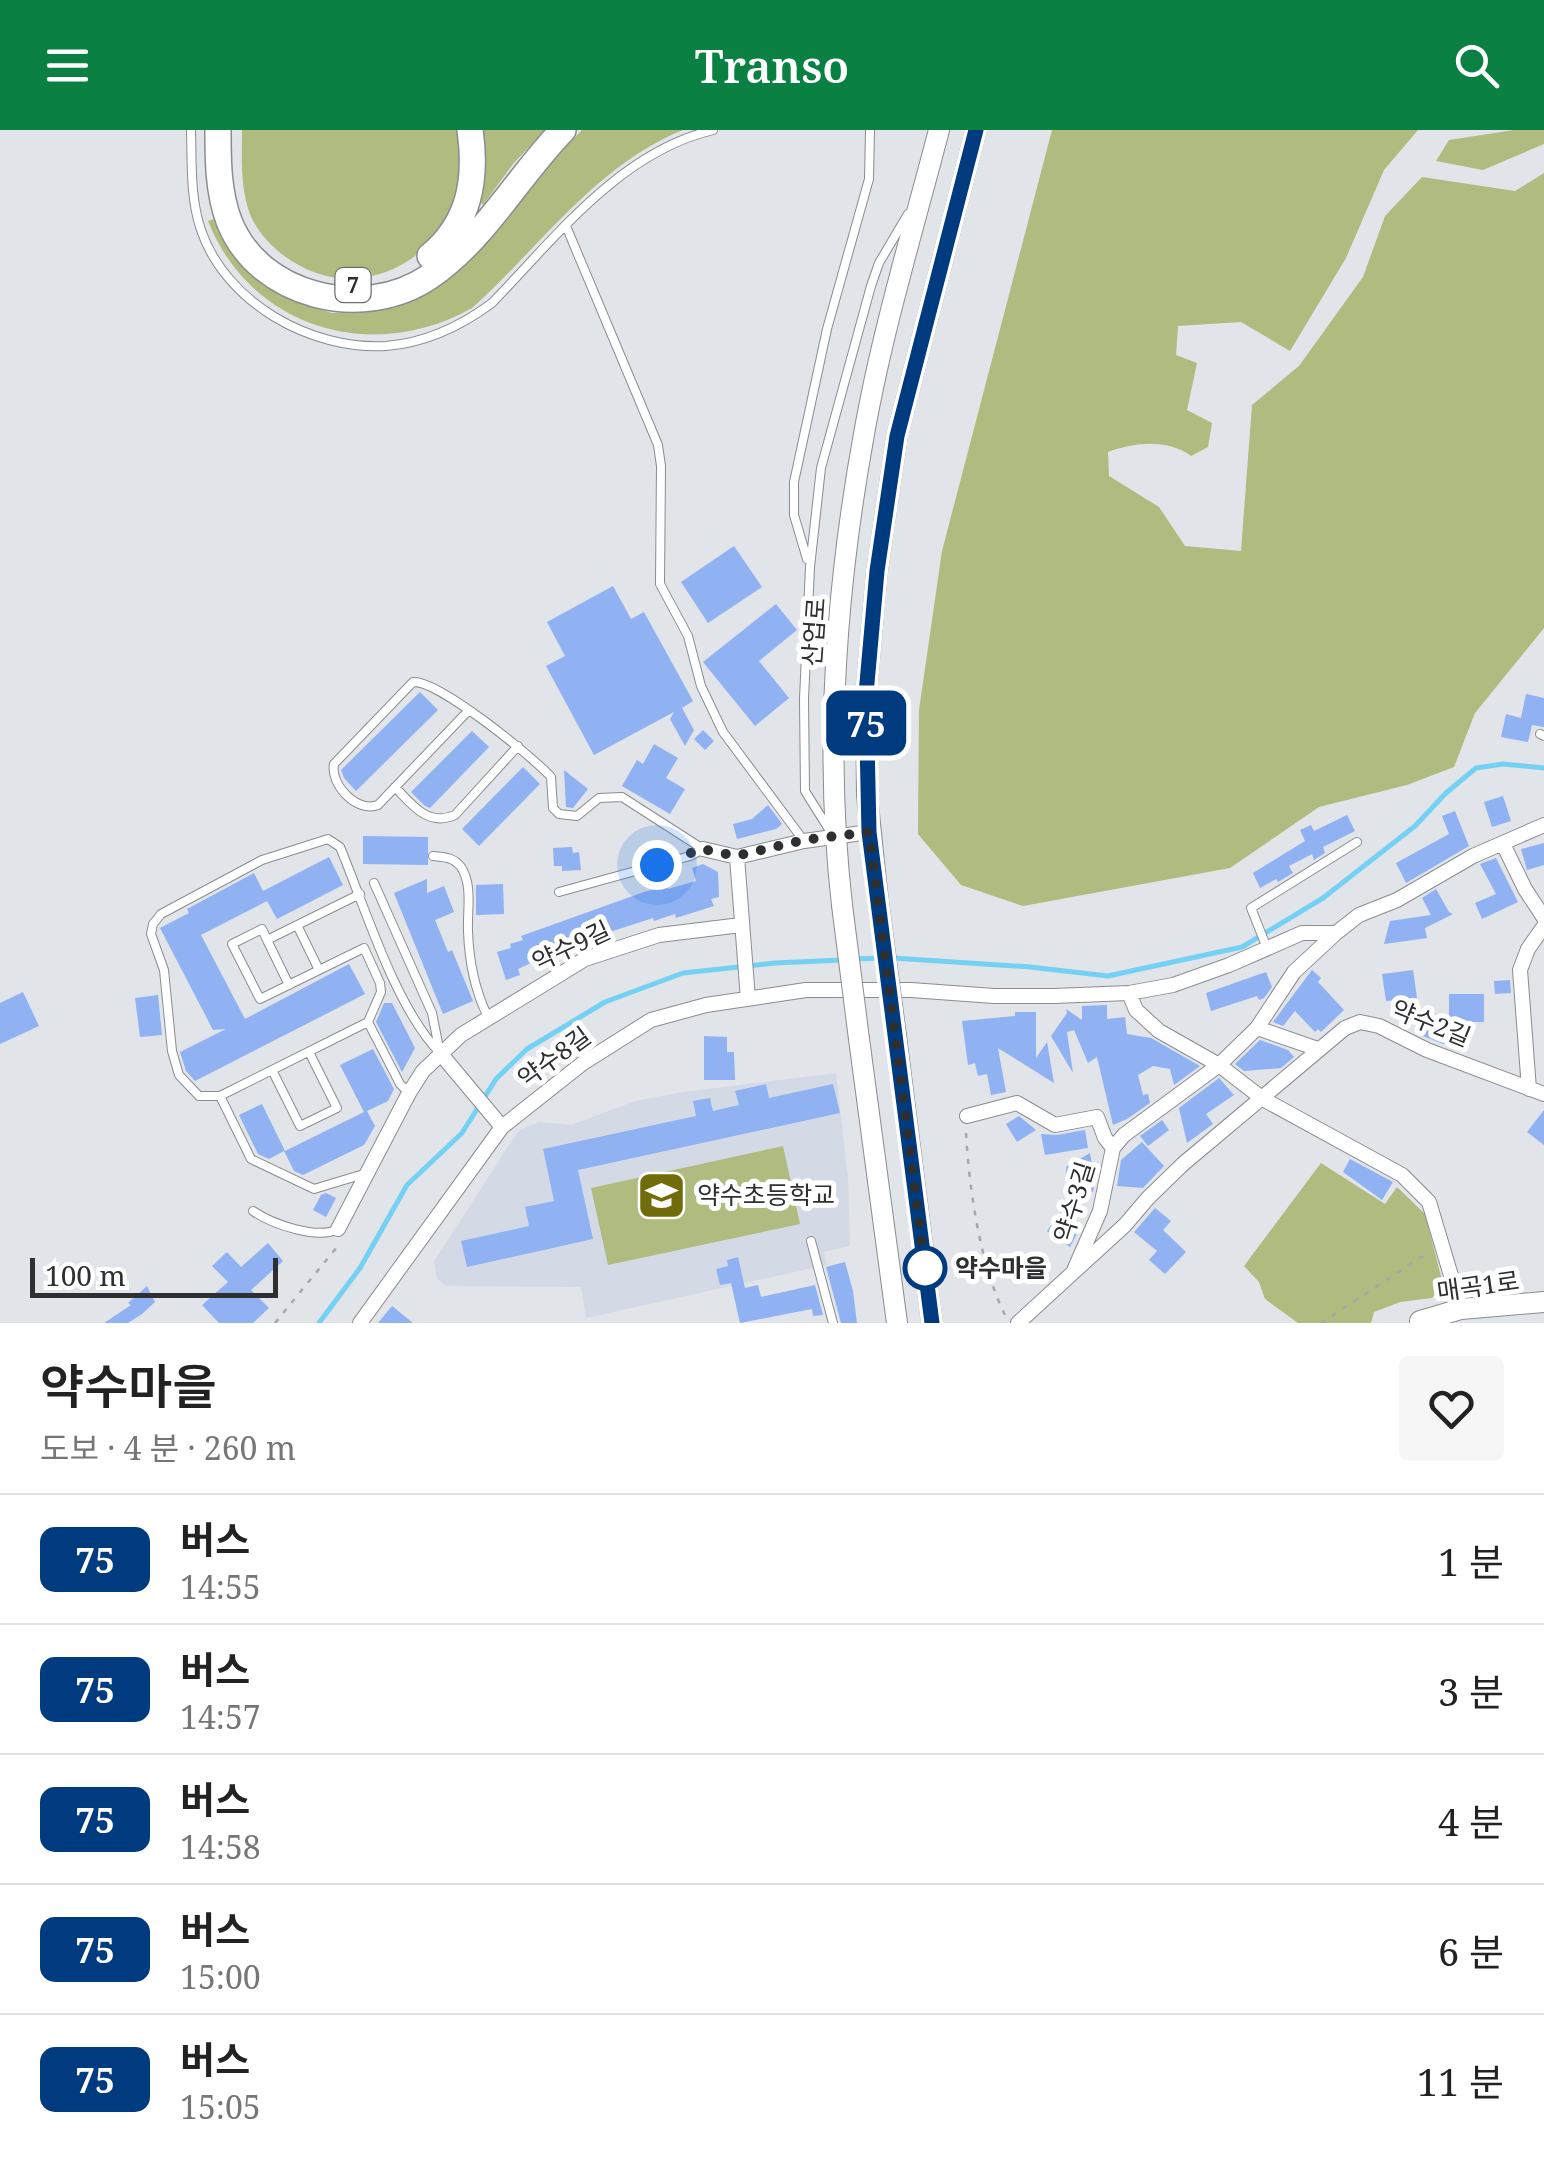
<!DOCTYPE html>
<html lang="ko">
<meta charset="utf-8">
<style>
:root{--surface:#fff;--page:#f6f6f6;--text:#222;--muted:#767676;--line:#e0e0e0;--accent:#0b8043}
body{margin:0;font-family:"Noto Serif","Noto Sans KR",serif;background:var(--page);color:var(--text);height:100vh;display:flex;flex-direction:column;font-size:38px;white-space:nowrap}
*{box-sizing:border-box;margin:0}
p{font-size:32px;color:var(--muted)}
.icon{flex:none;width:55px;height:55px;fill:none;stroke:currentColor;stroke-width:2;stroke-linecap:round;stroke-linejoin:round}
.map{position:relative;height:1193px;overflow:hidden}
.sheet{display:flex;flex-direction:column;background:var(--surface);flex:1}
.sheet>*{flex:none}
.badge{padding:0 20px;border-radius:15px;font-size:35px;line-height:65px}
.scale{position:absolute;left:30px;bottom:25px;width:248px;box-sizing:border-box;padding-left:10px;border:5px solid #2e2f31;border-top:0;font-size:28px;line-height:35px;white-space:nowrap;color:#2e2f31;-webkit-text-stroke:8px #fff;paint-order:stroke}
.you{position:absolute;width:50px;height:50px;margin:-25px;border:8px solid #fff;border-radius:50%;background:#1a73e8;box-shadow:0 0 0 15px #1a73e833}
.map>.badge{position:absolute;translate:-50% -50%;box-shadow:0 0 0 5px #fff}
.round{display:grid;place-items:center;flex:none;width:105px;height:105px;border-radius:10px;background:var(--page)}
.headline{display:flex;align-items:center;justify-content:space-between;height:170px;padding:0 40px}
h1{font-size:48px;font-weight:600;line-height:75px}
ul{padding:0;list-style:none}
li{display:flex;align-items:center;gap:30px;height:130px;padding:0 40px;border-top:2px solid var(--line)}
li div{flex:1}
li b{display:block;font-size:38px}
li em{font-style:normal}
li .badge{min-width:110px;font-weight:700;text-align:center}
header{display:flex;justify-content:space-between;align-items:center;height:130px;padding:0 40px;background:var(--accent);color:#fff;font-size:45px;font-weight:600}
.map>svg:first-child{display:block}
</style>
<header><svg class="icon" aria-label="menu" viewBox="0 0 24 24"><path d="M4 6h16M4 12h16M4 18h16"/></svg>Transo<svg class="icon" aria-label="search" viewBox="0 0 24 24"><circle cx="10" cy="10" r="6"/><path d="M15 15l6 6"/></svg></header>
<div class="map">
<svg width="1544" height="1193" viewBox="0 0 1544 1193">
<rect width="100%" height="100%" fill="#e1e4e8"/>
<path fill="#d4dae5" d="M836,943L848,1048L850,1116L824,1122L827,1135L586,1188L581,1157L446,1156L437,1149L434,1131L519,1000L539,992L571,995L635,971L683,962Z"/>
<path fill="#afbb7f" d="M242,0H457C486,102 373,193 283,125C270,115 256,100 250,84C240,57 242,28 242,0Z
M481,0H545L513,34L483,75L480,71L485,37Z
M582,0H683C596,35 540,117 472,178C373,234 251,199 208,91L214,89L233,123L249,141L291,170L332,183L380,180L421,164Z
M1052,0H1418L1384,40L1346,128L1290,221L1241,192L1178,196L1176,225L1197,233L1187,280L1212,293L1208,317L1191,326C1167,309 1136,312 1108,322L1109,346L1159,377L1185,416L1241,421L1252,275L1299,236L1363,147L1385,86L1422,47L1515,61L1544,43V498L1475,583L1454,637L1407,655L1319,677L1230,738L1023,776L961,755L918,704L919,580L942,421Z
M1514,0H1544V14L1483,40L1436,31L1449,10Z
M783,1016L800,1094L608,1135L591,1058Z
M1321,1033L1385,1074L1397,1057L1425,1084L1443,1154L1432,1168L1400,1172L1374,1182L1371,1193H1298L1265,1169L1259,1152L1244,1136Z"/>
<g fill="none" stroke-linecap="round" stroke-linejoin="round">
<path stroke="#74d1f3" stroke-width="5" d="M893,828L1030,837L1108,846L1242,817L1323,768L1415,696L1446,663L1476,638L1503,634L1544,638
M853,829L882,828
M319,1193L360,1138L407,1055L462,1003L496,949L527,919L605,872L683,843L775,833L842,830"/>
</g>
<path fill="#90b1f2" d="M734,416L762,457L708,493L681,452Z
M613,456L631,489L644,482L693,571L682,578L694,600L685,616L670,589L674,582L594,625L546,536L565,526L547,492Z
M776,474L797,500L759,531L789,568L755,596L703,532Z
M420,562L438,580L356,661L344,648L341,640Z
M1526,564L1544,568V597L1532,595L1528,612L1501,607L1506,584L1521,588Z
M703,600L714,611L705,620L694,609Z
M472,601L489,617L430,678L425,676L411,662Z
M654,614L678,628L666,648L685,659L670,684L622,656L637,630L643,634Z
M523,637L540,654L479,716L462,699Z
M564,640L588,659L573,678L566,677Z
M1503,666L1511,691L1492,697L1484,672Z
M768,675L782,694L776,699L737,709L733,694L752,689Z
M1455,681L1469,716L1406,753L1396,733L1449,704L1442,686Z
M1347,685L1355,701L1323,717L1325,723L1314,730L1312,724L1289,736L1293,743L1278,752L1276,749L1260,758L1253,743L1305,711L1300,700L1311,695L1314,701Z
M363,706L428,707V735L363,734Z
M1544,713V735L1527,740L1521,719Z
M572,717L573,723L579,722L581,740L562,741V736H554L553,718Z
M329,727L343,755L277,789L267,771L201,805L245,889L349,834L365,864L195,951L186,941L180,922L226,899L213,900L160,798L189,783L187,779L254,743L263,761Z
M1496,728L1518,772L1482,789L1475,773L1496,764L1480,734Z
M703,734L718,742L719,767L711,769L714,776L676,788L675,784L654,791L653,788L545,823L546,826L518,839L520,845L506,850L497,822L511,818L510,814L523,810L521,806L644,762L667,756L668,759L696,751L692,738Z
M427,749V763L444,756L454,782L435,790L448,822L452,820L473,871L443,884L394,763Z
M503,754L504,784L476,785V755Z
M1436,759L1449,782L1453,784L1425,798L1427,808L1384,814L1390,791L1431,785L1422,768Z
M1312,840L1321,848L1318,852L1344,880L1321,902L1318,899L1315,902L1295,881L1283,896L1273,892Z
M1413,840L1417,868L1386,871L1382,844Z
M1266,842L1272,857L1264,868L1259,870L1257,866L1211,881L1206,863Z
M1510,850L1511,863L1495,864L1494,851Z
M23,862L39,896L0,914V873Z
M1449,864H1484V892H1449Z
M158,865L162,905L140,907L135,868Z
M384,873H392L415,918L402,942L376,892Z
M1107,875V889L1125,887L1127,904L1151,908L1200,936L1174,955L1170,939L1153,936L1138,945L1143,965L1148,964L1150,973L1127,989L1113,995L1097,927L1088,933L1074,900L1067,902L1073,943L1051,906L1067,883L1066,879L1082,890V876Z
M1015,882H1036V928L1047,912L1054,953L998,918L1006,962L991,965L987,944L978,946L975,933L968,935L962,891L1015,886Z
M1427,897L1465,912L1461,921L1423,906Z
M704,906L727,907V922H734L735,950H704Z
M1260,910L1288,920L1294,927L1281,938L1244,941L1235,934Z
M373,919L394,959L388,971L367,981L375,996L364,1015L303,1045L294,1041L284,1021L269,1029L258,1024L239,985L262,974L285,1021L364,982L340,935Z
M1219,948L1234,965L1206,984L1213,994L1187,1013L1179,978Z
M766,954L769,968L833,954L840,983L578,1040L593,1109L467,1137L461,1111L529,1096L525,1077L554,1071L543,1019L696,986L693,971L710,968L713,981L739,975L735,961Z
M1544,980V1015L1527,1002Z
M1019,986L1036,1000L1017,1012L1006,994Z
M1162,990L1169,1000L1148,1016L1140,1006Z
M1085,1000L1088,1018L1045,1025L1041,1004L1057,1005Z
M1142,1012L1164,1036L1143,1058L1117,1056L1121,1030Z
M1090,1023L1095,1053L1093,1062L1067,1063L1066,1037Z
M1350,1029L1393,1052L1382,1070L1343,1042Z
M326,1063L336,1068L326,1087L313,1080L321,1065Z
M1155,1078L1171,1091L1163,1100L1186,1122L1165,1144L1149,1130L1157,1121L1134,1102Z
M1062,1080L1082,1094L1070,1117L1047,1101Z
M268,1113L283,1131L251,1160L269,1178L253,1193H219L202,1175L228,1152L212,1136L227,1122L241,1137Z
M738,1127L745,1158L758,1155L761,1167L815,1155L823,1185L813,1186L812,1179L740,1193L731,1153L720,1155L716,1139L728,1136L727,1130Z
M845,1132L853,1161L857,1193H841L826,1137Z
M147,1156L155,1172L142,1184L128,1193H104L131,1175L128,1173Z
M392,1176L413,1193H378Z"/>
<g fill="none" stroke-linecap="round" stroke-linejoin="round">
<defs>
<path id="lane" d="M191,0C192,33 190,68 201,100C226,173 310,220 386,216C425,213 461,196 492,173C556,107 620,22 713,0
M566,96L658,315L661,336L660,454L688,506L701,556L723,602L804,711
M807,429L794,385V352L827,199L869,49L870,0
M468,581L378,675C357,683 330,655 334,634L413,552C438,550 532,626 551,647L553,678L559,684L577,686L599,668L622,667L703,719
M1540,604L1544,606
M395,657C412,675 428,697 455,685L518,616
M830,701L805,661L804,569L810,437L821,338L871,156L879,133L908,84
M433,726C445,727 453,727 461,737C473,755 467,781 468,801C469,831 475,861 488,887
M374,753L432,883L440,923
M559,762L690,726L703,719
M360,764L267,810L262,799L232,814L260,869L364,818L380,853L381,862L368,892L220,966H199L179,945L172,921L164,840L151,804L153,794L161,784L262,730L328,709L340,717C365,777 395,877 440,923
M297,795L319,840
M267,810L289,855
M1267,818L1251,778L1357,712
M368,892L400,954L409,963
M272,940L300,996L337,978L309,922
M220,966L251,1029L314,1059L367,1043
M253,1081C272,1094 317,1110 338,1099
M811,1111L833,1193"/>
<path id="street" d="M1503,714L1525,759L1544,788
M703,719L737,727L804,711L869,702
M737,727L748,869
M1129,863L1136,880L1159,901L1219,935L1263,969L1402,1045L1429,1072L1461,1179
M1257,898L1318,919
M440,923L502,997
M1529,959L1520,840L1528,819L1544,796
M967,986L1017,973L1055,995L1097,987L1105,1008L1113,1018
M338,1099L409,963L423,941L461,905L585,829L659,805L741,795
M1075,1138L1100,1081L1113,1018L1124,1005L1219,935L1257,898L1294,842L1336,803
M360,1193L502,997L583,933L651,890L706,875L806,860H911L994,866H1054L1129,863L1173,855L1229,835L1302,803H1336L1359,785L1397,770L1473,726L1544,695
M1018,1193L1125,1095L1148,1068L1183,1034L1345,898L1360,892L1379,896L1427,920L1544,964"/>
<path id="secondary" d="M878,771L867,665L866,564L877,441L897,306L976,0
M842,775C824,618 836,458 864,304C882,202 913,100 939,0
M896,906L932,1193
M859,909L897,1193
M1420,1191L1461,1179L1544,1172"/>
<path id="highway" d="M218,0C218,30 218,62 229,91C259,168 364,191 429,147C484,110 518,46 563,0
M430,126C470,93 477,49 470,0"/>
</defs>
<use href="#lane" stroke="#8a8c90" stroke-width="10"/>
<use href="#street" stroke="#8a8c90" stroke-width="16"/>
<use href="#secondary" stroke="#8a8c90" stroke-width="22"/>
<use href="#highway" stroke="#8a8c90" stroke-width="28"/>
<path stroke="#a5a7ab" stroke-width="2.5" stroke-dasharray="5 8" stroke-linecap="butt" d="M966,1003C969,1058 980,1135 1005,1185
M275,1193L337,1117
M1321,1193L1429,1122"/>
<use href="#lane" stroke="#fff" stroke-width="8"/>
<use href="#street" stroke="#fff" stroke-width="14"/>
<use href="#secondary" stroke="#fff" stroke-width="20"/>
<use href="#highway" stroke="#fff" stroke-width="25"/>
<defs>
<path id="secondary-bridge" d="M878,771L896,906
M842,775L859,909"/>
</defs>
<use href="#secondary-bridge" stroke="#8a8c90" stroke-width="22" stroke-linecap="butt"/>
<use href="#secondary-bridge" stroke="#fff" stroke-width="20"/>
</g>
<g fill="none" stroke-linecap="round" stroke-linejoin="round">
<defs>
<path id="line" d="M932,1193L869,702L866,564L877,441L897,306L976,0"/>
</defs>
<use href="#line" stroke="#fff" stroke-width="22"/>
<use href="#line" stroke="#003b80" stroke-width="15"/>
<path stroke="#2e2f31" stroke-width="10" stroke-dasharray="0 18" d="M657,735L702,719L736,726L804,710L869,702L925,1138"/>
</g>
<defs>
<symbol id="school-square" viewBox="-11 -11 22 22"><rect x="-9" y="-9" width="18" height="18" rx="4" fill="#706c09" stroke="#fff"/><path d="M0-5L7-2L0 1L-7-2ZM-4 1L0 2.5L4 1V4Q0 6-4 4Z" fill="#fff"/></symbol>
</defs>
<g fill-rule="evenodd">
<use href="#school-square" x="634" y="1038" width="55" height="55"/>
</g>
<circle fill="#fff" stroke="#003b80" stroke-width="5" cx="925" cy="1138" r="20"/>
<g text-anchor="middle" stroke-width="10" stroke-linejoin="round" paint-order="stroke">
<rect fill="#fff" stroke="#6d6d6f" stroke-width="2.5" x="335.5" y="138" width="35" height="34" rx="8"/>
<g font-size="22" font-weight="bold" fill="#2e2f31">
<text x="353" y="163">7</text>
</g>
<g font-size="25" fill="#2e2f31" stroke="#fff">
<text transform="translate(814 502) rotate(-86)" y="9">산업로</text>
<text transform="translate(571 816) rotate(-25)" y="9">약수9길</text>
<text transform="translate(1431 893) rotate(22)" y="9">약수2길</text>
<text transform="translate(554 927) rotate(-36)" y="9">약수8길</text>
<text transform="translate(1074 1072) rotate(-73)" y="9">약수3길</text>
<text transform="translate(1478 1156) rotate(-8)" y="9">매곡1로</text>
</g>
<g font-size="25" fill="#2e2f31" stroke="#fff" text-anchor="start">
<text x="697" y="1074">약수초등학교</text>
</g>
<g font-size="25" font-weight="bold" fill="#2e2f31" stroke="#fff" text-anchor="start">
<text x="955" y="1147">약수마을</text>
</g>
</g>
</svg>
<div class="scale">100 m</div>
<div class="you" style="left:657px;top:735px"></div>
<b class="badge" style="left:866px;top:593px;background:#003b80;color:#fff">75</b>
</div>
<section class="sheet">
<div class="headline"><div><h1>약수마을</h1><p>도보 · 4 분 · 260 m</p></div><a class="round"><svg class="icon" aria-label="heart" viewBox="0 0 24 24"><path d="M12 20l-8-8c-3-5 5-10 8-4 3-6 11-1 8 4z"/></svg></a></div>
<ul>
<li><span class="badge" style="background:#003b80;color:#fff">75</span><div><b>버스</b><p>14:55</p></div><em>1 분</em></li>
<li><span class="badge" style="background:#003b80;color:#fff">75</span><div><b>버스</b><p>14:57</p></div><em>3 분</em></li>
<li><span class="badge" style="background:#003b80;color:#fff">75</span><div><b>버스</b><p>14:58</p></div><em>4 분</em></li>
<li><span class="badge" style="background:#003b80;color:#fff">75</span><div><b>버스</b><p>15:00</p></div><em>6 분</em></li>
<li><span class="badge" style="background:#003b80;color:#fff">75</span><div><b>버스</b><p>15:05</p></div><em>11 분</em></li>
</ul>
</section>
